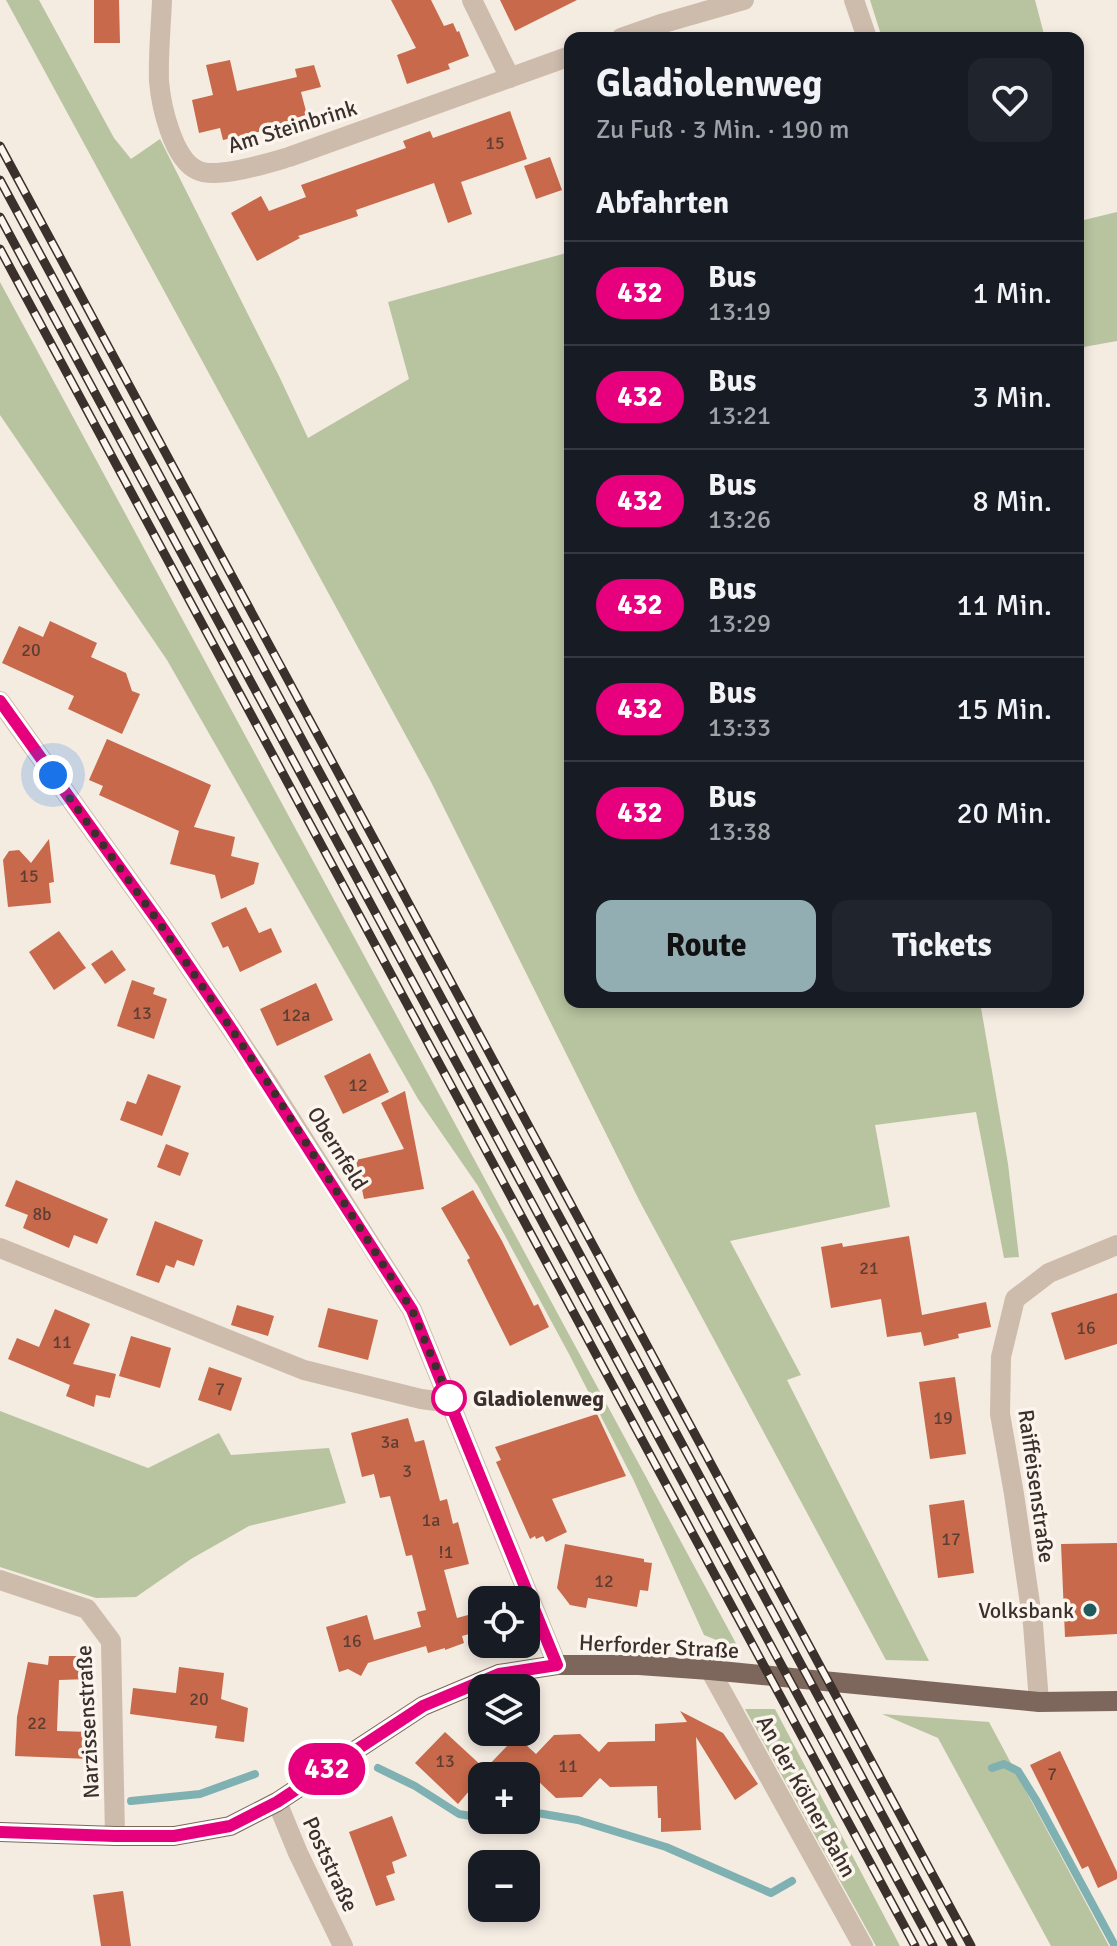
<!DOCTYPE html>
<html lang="de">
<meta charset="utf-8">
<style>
:root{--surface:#171b24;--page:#20242c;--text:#f1f3f6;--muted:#9ea1a6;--line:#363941;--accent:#92aeb2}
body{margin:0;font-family:Signika,sans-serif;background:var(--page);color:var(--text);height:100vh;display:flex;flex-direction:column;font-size:30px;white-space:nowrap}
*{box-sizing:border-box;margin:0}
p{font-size:26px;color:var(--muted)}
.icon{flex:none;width:44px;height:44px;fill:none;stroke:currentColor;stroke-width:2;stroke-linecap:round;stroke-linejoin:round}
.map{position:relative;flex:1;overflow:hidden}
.side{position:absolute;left:564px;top:32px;width:520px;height:976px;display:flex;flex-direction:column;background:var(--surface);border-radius:16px;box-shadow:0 4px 12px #0003}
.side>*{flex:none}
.badge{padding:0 16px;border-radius:26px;font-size:28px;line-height:52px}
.controls{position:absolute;left:468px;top:1586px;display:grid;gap:16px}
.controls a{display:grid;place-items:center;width:72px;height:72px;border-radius:16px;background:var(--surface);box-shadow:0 4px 12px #0003;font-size:40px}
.you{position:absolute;width:40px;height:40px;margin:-20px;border:6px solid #fff;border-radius:50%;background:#1a73e8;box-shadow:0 0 0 12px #1a73e833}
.map>.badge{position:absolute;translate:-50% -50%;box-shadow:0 0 0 4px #fff}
h2{padding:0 32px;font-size:30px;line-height:72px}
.round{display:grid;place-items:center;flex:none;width:84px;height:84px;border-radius:16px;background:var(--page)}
.overview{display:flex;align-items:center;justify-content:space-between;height:136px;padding:0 32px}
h1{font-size:38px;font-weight:800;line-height:60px}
.action{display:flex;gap:16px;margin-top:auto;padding:16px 32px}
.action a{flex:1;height:92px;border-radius:16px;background:var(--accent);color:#111;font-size:32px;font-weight:800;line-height:92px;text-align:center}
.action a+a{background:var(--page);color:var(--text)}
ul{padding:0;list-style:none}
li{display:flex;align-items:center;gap:24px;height:104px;padding:0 32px;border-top:2px solid var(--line)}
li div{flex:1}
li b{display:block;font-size:30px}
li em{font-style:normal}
li .badge{min-width:88px;font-weight:700;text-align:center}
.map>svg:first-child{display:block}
</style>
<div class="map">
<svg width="1117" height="1946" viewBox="0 0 1117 1946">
<rect width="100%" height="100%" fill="#f4ebe1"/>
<path fill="#b8c4a0" d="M6,0H39L114,138L131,159L160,139L279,376L308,438L409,379L388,302L570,252V1002H980L1008,1164L1019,1257L1004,1258L976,1112L875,1125L890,1207L730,1241L801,1375L787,1380L929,1661L886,1660L639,1200L430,780Z
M870,0H1035L1045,38H882Z
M1078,183L1084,220L1117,212V341L1078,348Z
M0,282L739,1649L704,1635L633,1479L569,1354L478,1186L418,1099L167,660L0,415Z
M0,1411L148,1468L219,1433L231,1455L329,1448L346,1503L249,1526L191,1559L136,1597L96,1598L0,1567Z
M745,1709H775L900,1946H876Z
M882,1714L989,1722L1109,1946H1051L938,1738Z"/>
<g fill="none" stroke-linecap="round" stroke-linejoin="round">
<path stroke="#7fb0b2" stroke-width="8" d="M378,1768L415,1786L459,1814L482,1818
M992,1768L1004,1764L1018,1771L1036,1800L1115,1946
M131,1801L200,1794L255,1774
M526,1811L578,1820L666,1847L771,1893L792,1881
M492,1820H495"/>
</g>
<path fill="#c8694b" d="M94,0H119L120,43H94Z
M391,0H431L444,26L453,23L457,32L459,31L469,56L448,64L450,69L407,84L397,55L416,48Z
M500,0H577L515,31Z
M230,60L237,91L297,77L295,69L314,65L321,87L301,92L307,115L296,118L297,123L223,140L220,128L199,133L192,100L213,95L206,65Z
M510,111L527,159L461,182L472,214L448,223L434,183L356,210L358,216L298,236L300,238L257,261L231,213L261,196L269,211L306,197L301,185L406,148L403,141L430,131L433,138Z
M550,157L562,190L536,199L524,166Z
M50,621L97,643L91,657L126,673L132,691L140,694L122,734L68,709L74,696L2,663L19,626L43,637Z
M107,739L211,785L194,827L235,837L231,856L259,863L254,884L221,899L215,875L170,864L179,831L99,795L103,786L89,780Z
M49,839L54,882L49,883L51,903L8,907L3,860L9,851L19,850L31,863Z
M246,907L259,933L271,928L282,952L240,972L228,946L223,948L211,923Z
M59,931L86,968L54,990L29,952Z
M112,950L126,970L105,984L91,964Z
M132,980L155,988L153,994L167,999L154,1039L117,1026Z
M316,983L333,1020L277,1046L260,1009Z
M370,1053L389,1092L343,1114L324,1076Z
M148,1074L181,1086L162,1136L120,1120L127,1101L136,1104Z
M405,1091L424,1189L364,1199L356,1160L404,1149L381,1103Z
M166,1144L189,1153L180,1176L157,1167Z
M16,1180L108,1219L97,1244L74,1235L69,1248L23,1228L28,1215L5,1206Z
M473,1190L502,1241L534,1306L538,1304L549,1327L510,1346L467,1260L470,1258L441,1208Z
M155,1221L203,1240L194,1266L177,1260L174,1268L166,1265L159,1283L136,1275Z
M909,1236L922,1315L986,1302L991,1327L958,1334L959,1338L924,1346L921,1332L887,1337L881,1299L831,1308L821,1247L842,1243L843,1247Z
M1117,1293V1344L1065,1360L1051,1313Z
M237,1305L274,1316L268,1336L231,1325Z
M328,1308L378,1320L368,1360L318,1347Z
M55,1309L90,1324L73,1364L116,1374L110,1398L96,1395L94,1407L66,1396L70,1385L8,1359L17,1338L39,1347Z
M131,1336L171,1348L160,1388L119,1376Z
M209,1367L242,1378L231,1411L198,1400Z
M955,1377L966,1454L930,1459L919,1382Z
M597,1414L626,1476L552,1499L567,1532L546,1542L543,1536L536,1539L535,1536L530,1539L496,1462L501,1460L495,1447Z
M408,1418L415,1442L424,1440L440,1501L447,1499L453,1524L458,1522L469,1564L444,1570L457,1618L468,1615L473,1633L462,1636L464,1643L445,1650V1648L428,1653L426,1646L368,1663L361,1676L348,1669L339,1672L326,1627L367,1615L374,1640L421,1627L417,1612L426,1610L412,1555L406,1556L390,1496L380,1498L374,1474L362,1477L351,1433Z
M964,1500L974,1573L938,1578L929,1505Z
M1117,1543V1634L1065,1637L1061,1544Z
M565,1544L644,1559V1562L652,1563L648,1591L640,1590L637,1607L588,1598L586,1608L570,1605L557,1588Z
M49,1656H90V1679L59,1680L57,1731L90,1732L89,1759L15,1756L17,1717L28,1662L48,1665Z
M179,1667L224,1673L221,1699L248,1708L244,1742L215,1738L217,1726L130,1714L133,1688L176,1693Z
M680,1711L723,1733L758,1784L735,1800L696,1737L701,1830L661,1832V1818H658L657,1786L610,1787L600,1778L582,1797L556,1798L537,1780L526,1792V1776H482L458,1804L415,1763L445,1732L485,1769L507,1746L526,1745L536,1754L554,1735L580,1734L599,1752L608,1742L655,1741V1724L687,1722Z
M1060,1751L1117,1872V1879L1098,1888L1088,1866L1082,1869L1030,1765Z
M392,1816L407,1856L392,1862L395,1873L386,1876L395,1900L376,1906L349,1832Z
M123,1891L131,1946H101L93,1895Z"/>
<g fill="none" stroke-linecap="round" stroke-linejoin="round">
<path stroke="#cdbbac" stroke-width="20" d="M162,0C161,27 158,55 159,81C161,106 173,159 197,170C216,180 268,163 289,157L570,56
M472,0L510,78
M854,0L867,38
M621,38L664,23L744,0
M0,701L160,924L268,1083L412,1310L557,1665
M0,1248L304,1370L421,1399L451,1403
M0,1580L87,1609L111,1641L115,1836
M710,1670L863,1946
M1039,1702L1033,1624L1014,1494L1000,1414L1001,1357L1015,1299L1049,1273L1117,1245
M277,1802L298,1853L343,1946"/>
<path stroke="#7d675c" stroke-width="20" d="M0,1832L115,1836H174L230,1826L277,1802L423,1706L499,1674L557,1665H639L710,1670L1039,1702L1117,1701"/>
<defs>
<path id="rail" d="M0,146L971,1946
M0,180L953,1946
M0,217L933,1946
M0,249L915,1946"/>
</defs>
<use href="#rail" stroke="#3b302b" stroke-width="9"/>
<use href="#rail" stroke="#fbf5ee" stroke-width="6" stroke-dasharray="18" stroke-linecap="butt"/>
</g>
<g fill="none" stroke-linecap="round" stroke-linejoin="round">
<defs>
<path id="line" d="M0,701L160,924L232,1030L412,1310L557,1665L499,1674L423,1706L277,1802L230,1826L174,1836H115L0,1832"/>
</defs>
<use href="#line" stroke="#fff" stroke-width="18"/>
<use href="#line" stroke="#e6007e" stroke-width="12"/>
<path stroke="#3b302b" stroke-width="8" stroke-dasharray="0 14.4" d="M53,775L160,924L268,1083L396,1285L412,1310L451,1403L449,1398"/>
</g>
<circle fill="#fff" stroke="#e6007e" stroke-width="4" cx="449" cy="1398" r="16"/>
<circle fill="#1f5a5e" stroke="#fbf5ee" stroke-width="3" cx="1090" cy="1610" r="8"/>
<g text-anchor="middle" stroke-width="7" stroke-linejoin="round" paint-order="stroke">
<g font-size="18" fill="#5e3e33">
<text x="495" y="149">15</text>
<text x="31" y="656">20</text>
<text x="29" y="882">15</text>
<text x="142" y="1019">13</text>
<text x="296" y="1021">12a</text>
<text x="358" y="1091">12</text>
<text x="42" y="1220">8b</text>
<text x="869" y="1274">21</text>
<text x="1086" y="1334">16</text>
<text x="62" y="1348">11</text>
<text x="220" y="1395">7</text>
<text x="943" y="1424">19</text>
<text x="390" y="1448">3a</text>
<text x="407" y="1477">3</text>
<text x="431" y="1526">1a</text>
<text x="951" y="1545">17</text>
<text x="446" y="1558">!1</text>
<text x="604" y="1587">12</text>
<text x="352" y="1647">16</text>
<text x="199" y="1705">20</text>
<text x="37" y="1729">22</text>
<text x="445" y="1767">13</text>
<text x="568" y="1772">11</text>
<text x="1052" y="1780">7</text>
</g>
<g font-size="22" fill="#3b302b" stroke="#fbf5ee">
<text transform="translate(292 126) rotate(-17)" y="8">Am Steinbrink</text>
<text transform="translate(338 1148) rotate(58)" y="8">Obernfeld</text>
<text transform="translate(1037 1486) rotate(82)" y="8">Raiffeisenstraße</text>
<text transform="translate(659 1646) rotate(3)" y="8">Herforder Straße</text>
<text transform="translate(87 1722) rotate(-93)" y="8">Narzissenstraße</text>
<text transform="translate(807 1796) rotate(61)" y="8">An der Kölner Bahn</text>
<text transform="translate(331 1864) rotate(65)" y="8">Poststraße</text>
</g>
<g font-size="22" font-weight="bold" fill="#3b302b" stroke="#fbf5ee" text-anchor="start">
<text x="473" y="1406">Gladiolenweg</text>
</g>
<g font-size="22" fill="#3b302b" stroke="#fbf5ee" text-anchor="end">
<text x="1074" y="1618">Volksbank</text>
</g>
</g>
</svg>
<div class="controls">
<a><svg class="icon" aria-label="locate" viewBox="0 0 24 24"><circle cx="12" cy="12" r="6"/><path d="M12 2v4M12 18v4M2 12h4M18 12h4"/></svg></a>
<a><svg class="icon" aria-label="layers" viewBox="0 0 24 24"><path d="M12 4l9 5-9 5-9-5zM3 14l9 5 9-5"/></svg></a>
<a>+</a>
<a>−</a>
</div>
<div class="you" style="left:53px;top:775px"></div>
<b class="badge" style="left:327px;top:1769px;background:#e6007e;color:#fff">432</b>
<section class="side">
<div class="overview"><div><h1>Gladiolenweg</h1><p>Zu Fuß · 3 Min. · 190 m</p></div><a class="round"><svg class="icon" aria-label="heart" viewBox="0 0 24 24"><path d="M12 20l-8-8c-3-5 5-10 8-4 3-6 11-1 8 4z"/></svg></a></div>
<h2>Abfahrten</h2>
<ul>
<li><span class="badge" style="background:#e6007e;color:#fff">432</span><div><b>Bus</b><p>13:19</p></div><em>1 Min.</em></li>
<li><span class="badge" style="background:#e6007e;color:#fff">432</span><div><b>Bus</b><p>13:21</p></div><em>3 Min.</em></li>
<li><span class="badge" style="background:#e6007e;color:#fff">432</span><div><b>Bus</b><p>13:26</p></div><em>8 Min.</em></li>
<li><span class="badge" style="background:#e6007e;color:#fff">432</span><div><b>Bus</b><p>13:29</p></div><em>11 Min.</em></li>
<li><span class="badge" style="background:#e6007e;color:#fff">432</span><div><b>Bus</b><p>13:33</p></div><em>15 Min.</em></li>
<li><span class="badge" style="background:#e6007e;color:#fff">432</span><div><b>Bus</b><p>13:38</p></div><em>20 Min.</em></li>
</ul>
<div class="action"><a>Route</a><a>Tickets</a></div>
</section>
</div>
